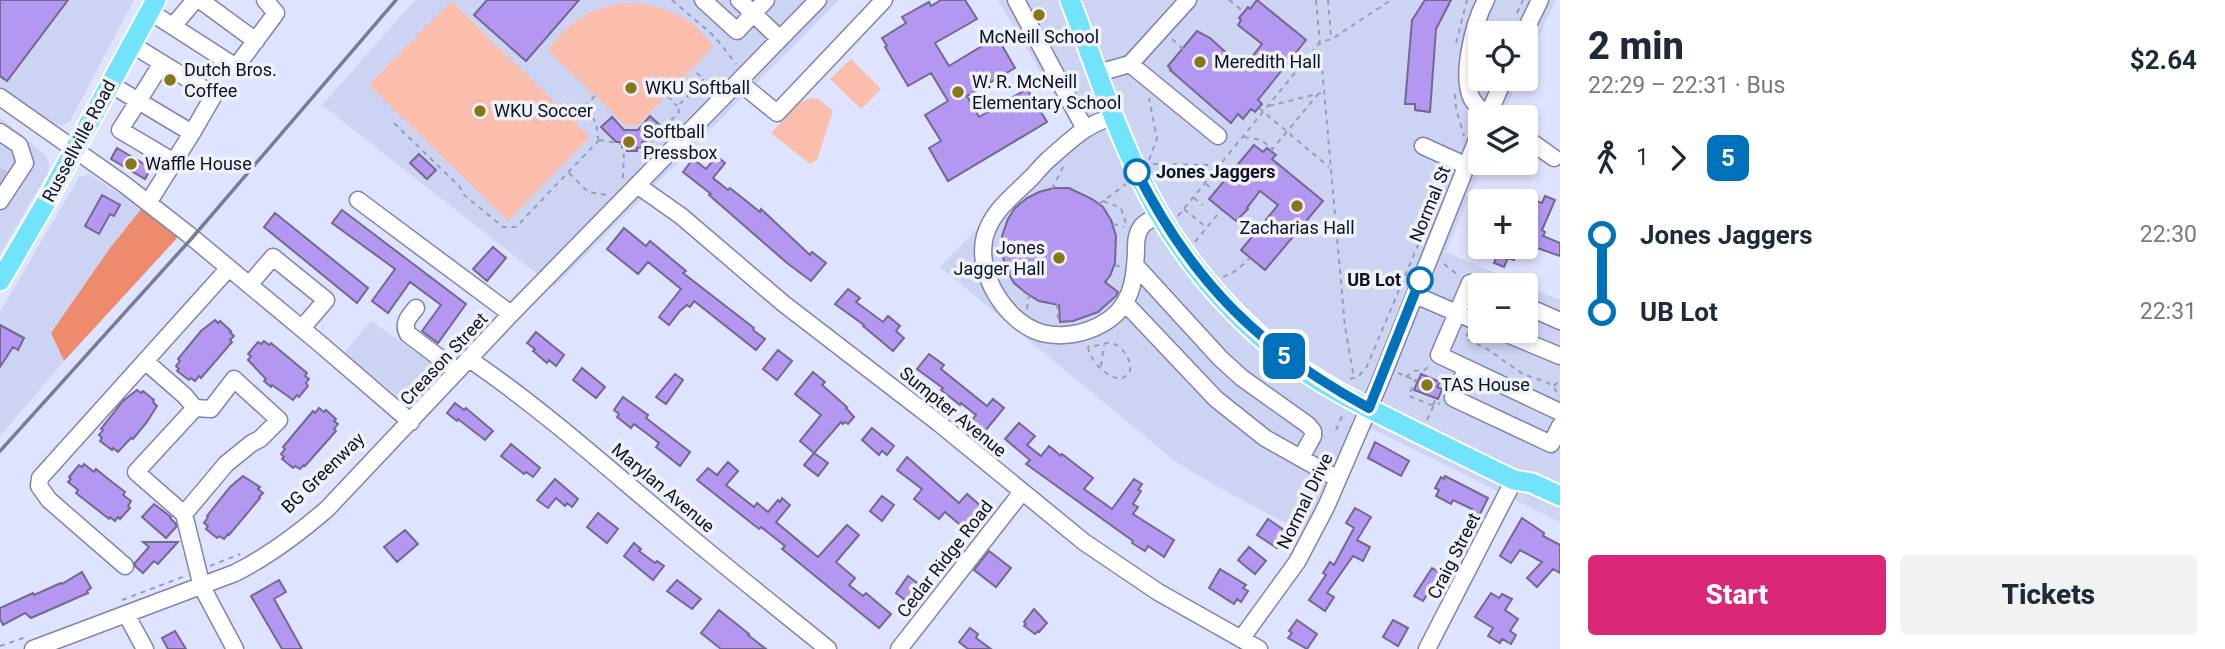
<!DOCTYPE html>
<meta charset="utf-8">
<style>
:root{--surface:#fff;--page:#f2f2f3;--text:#1f2937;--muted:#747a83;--accent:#db2777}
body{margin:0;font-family:Roboto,sans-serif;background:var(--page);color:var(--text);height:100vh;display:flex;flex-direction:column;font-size:26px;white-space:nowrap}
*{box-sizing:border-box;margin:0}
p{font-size:23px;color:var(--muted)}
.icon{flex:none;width:38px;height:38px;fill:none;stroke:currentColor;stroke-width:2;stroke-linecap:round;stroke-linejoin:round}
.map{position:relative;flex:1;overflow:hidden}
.drawer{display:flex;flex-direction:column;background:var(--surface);width:665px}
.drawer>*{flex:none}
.badge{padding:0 14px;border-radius:10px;font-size:24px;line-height:46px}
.tools{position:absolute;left:1468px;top:21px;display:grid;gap:14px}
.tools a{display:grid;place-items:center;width:70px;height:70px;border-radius:7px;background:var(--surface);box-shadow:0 4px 10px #0003;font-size:35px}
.map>.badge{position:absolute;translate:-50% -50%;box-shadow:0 0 0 4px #fff}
.legs{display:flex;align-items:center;gap:10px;height:77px;padding:0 28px;font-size:23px}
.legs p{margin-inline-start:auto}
.summary{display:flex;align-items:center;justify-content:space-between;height:119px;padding:0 28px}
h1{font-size:38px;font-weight:800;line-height:52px}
.primary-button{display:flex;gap:14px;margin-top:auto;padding:14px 28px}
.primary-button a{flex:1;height:80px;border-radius:7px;background:var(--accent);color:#fff;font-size:28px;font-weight:800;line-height:80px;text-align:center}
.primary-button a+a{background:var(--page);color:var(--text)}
ul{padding:0 28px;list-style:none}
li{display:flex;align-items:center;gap:24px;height:77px;font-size:26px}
li i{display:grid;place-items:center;width:10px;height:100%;margin:0 9px;background:currentColor}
li i::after{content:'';width:18px;height:18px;margin:-9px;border:5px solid;border-radius:50%;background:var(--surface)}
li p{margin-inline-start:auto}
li:first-child i{background:linear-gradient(#0000 50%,currentColor 0)}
li:last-child i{background:linear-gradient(currentColor 50%,#0000 0)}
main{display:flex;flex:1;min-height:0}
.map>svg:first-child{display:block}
</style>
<main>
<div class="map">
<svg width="1560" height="649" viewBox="0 0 1560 649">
<rect width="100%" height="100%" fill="#dee3ff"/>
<path fill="#cdd3f2" d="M0,0H134L70,121L62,125H51L0,91Z
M415,0H839L554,287L322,105Z
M998,0H1556L1526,62V33H1480V79H1519L1502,117H1480V163H1483L1446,252L1524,285H1480V331H1526V286L1560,300V522L1352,419L1353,424L1330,487L1308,535L1218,487L1176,462L940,267L1074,129Z
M0,117L45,155L49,163L48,173L0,254Z
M89,174L142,208L110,248L51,333L64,361L0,436V312L79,177Z
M371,321L439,368L405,402L344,353Z"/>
<path fill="#fcbeac" d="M451,1L590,137L508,221L369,85Z
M624,3C661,3 693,16 713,47L638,125L626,126L548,50C567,23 591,7 624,3Z
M851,59L881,89L861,109L830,79Z
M811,98L819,99L833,111L817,160L810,164L771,133L800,102Z"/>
<path fill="#ef8b6d" d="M142,208L178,237L64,361L51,333L110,248Z"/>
<path fill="#b397f1" stroke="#736890" stroke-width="2" d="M0,0H68L7,81L0,76Z
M487,0H579L526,61L474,15Z
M941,0H965L977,19L935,43L949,66L997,37L1015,68L967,96L979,117L1027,89L1047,122L948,181L929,148L941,141L925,115L948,101L931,73L908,86L885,47L887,46L882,38L906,23L902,17L929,2L931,6Z
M1257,0L1306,40L1258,100L1262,104L1255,112L1251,109L1243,119L1238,114L1231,123L1170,70L1171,69L1168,66L1197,31L1210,38L1243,68L1262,44L1238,25L1241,20L1239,18L1248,7L1250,9Z
M1425,0H1451L1436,29L1430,112L1415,110V104H1405L1412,20Z
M650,116L661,126L649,140L642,142V147L637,148V151H627V147H622V142H616L601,127L612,117L624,130H638Z
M1254,145L1263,152L1267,148L1276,155L1272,159L1323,201L1265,270L1241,250L1278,205L1260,191L1247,208L1248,209L1236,221L1209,199Z
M117,148L151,168L145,179L111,159Z
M419,154L436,170L427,179L410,163Z
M717,156L725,163L713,178L728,190L730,188L760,212L761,209L810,255L812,252L826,263L811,281L787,263L709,195L711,194L683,172L693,159L706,169Z
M1054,188H1069L1092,199L1103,207L1111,220L1116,236L1115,263L1110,276L1105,282L1118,292L1116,296L1098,312L1073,321L1060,322L1059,305L1039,301L1026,293L1014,283L1006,269L1002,253V236L1008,219L1015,208L1027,198L1039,192Z
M102,195L120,205L114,216L110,214L99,234L85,226Z
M1545,196L1555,200L1542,230L1545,232L1543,236L1560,243V256L1526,244V219L1534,200L1542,203Z
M342,210L466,304L438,343L422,331L441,305L410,282L388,313L372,301L395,269L332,223Z
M275,213L368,288L357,303L264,227Z
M624,228L646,246L650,241L686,271L683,273L754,328L753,330L765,339L756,350L694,301L690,307L687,305L680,311L669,325L659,317L681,289L648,262L638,274L607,249Z
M493,247L506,258L487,281L473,269Z
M1501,247H1511L1518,250L1514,260L1508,258L1504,267L1494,263Z
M848,289L860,298L856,302L883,322L888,316L900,326L896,331L904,338L893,351L863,326L864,325L835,304Z
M215,320L218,323L220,321L231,331L230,332L234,336L230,340L232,342L201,378L199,376L195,381L191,378L189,380L177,371L179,369L176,366L180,361L178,359L201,331Z
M0,325L24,338L18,350L13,347L0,367Z
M536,332L564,355L556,366L549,360L547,363L533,351L535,349L527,343Z
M264,341L269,345L271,343L307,373L305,376L309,379L306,383L308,386L299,397L297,395L293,400L272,385L271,387L264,381L266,379L248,360L251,356L248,354L258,342L261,344Z
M778,350L792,361L777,380L763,369Z
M929,354L944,365L941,369L987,406L993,399L1004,408L985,431L972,420L976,415L961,403L960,405L941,390L943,388L917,369Z
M582,368L605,387L596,398L573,380Z
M813,372L825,382L822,385L847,407L846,408L854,417L848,424L845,422L843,424L841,422L814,453L828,463L818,476L804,465L814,453L800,441L821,415L795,394Z
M675,374L683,380L666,404L656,397Z
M1421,374L1440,382L1437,387L1442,389L1438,399L1414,390Z
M137,390L141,393L143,391L154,400L153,402L157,406L147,422L133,439L131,438L118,452L113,448L112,450L100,441L102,438L99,435L103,430L101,429L123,401Z
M623,397L648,415L646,418L690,452L680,466L656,447L659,443L650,436L634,424L631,428L617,417L619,414L614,410Z
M455,403L464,410L466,408L493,431L485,440L458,419L457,421L447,413Z
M319,408L324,412L326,410L336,419L334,421L338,424L334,429L336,431L305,466L304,465L300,469L295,466L293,468L282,459L284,457L281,454L285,449L283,447L313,411L315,413Z
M1019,423L1035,436L1027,445L1041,456L1049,446L1061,456L1062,454L1093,478L1084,489L1112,509L1134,479L1142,484L1138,490L1141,491L1133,504L1138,507L1133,514L1174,540L1164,557L1148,546L1145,551L1132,543L1133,541L1026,464L1030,460L1005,439Z
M872,428L894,446L887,455L882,451L879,455L862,440Z
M1375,442L1409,461L1401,476L1368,458Z
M511,444L540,468L533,477L526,472L524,474L501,456Z
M907,457L959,503L967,494L982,507L965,529L945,512L939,519L914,499L922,489L897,470Z
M728,462L738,471L726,485L754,507L757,503L768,512L778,500L780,502L782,498L790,505L776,522L818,557L847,525L859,535L836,562L855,578L849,585L863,596L866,593L891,614L879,628L782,549L785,546L761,527L759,529L697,480L708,468L717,475Z
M84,464L94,472L96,469L107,478L125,492L123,495L131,501L128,506L130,508L120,519L118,517L115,521L110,517L109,519L76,493L78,490L68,482L71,479L69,477L79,465L82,467Z
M243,476L260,487L258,489L263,493L259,497L260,498L229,535L228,534L224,539L219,536L217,538L206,529L208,526L204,523L208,517L207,516L230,487Z
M1445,476L1488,498L1478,518L1470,514L1472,509L1453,500L1451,504L1436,496L1439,490L1435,488L1441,477L1444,479Z
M555,479L578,499L572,507L567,503L565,506L556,498L548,508L537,500Z
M882,496L894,505L882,521L870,511Z
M154,504L171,517L170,518L176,524V527L166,538L142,517Z
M1355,508L1371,517L1357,540L1370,547L1363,561L1353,556L1327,593L1334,597L1325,611L1309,600L1326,575L1323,573L1330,562L1334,565L1354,528L1346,523Z
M598,513L618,529L607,543L587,527Z
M1522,518L1544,533L1543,536L1560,545V573L1553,569L1537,587L1527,578L1542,562L1520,550L1511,563L1500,556Z
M1268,519L1287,532L1277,548L1257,535Z
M405,530L418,544L397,562L384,547Z
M143,542H178L158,564L154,561L143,573L135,566V563L149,547Z
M634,543L641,549L639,551L655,563L657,561L664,566L653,580L624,556Z
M1249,547L1266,561L1255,574L1238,560Z
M989,551L1011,568L996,587L974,570Z
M1432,568L1447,577L1436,596L1429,592L1423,601L1414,596Z
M1220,569L1246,585L1243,588L1248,591L1241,602L1237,599L1234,604L1209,588Z
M82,572L91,588L87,591L88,593L31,618L25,613L3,625L0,619V608L33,593L34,595L61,583L62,584Z
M908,576L923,587L910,604L896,593Z
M279,580L286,592L274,599L302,649H282L251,596Z
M677,580L701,599L692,609L667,591Z
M1491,593L1499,598L1502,594L1512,599L1505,610L1518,619L1510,631L1516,635L1511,644L1502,639L1500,643L1488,636L1493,628L1475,617Z
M1034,609L1047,623L1039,632L1038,631L1035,634L1024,626L1026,624L1024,622Z
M719,610L749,634L748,635L766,649H721L701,633Z
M1297,620L1317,634L1307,649L1288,638L1292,633L1289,631Z
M1393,620L1408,628L1398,646L1383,637Z
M970,628L978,634L976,638L991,649H968L959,642Z
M175,631L186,649H168L162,638Z"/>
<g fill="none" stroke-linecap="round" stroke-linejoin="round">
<path stroke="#bfc4de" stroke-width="16" stroke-dasharray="16 8" stroke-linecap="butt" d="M0,186L10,169"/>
<defs>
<path id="minor" d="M200,0L256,41
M703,0L737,31L766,0
M739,0L780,39
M1016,0L1085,129
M1486,0C1474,22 1460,76 1472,99C1476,106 1482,111 1487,116
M149,11L236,67L276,13L265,0
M173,26L195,0
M1524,33L1540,0
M131,44L214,95L192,133
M162,63L120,130L174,162
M1130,64L1218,136
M1098,73L1130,64L1188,0
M739,82L777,113L884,0
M110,84L192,133L148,203
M0,97L125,185L188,234L318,342L411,422
M1115,117C1087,122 1069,142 1049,159C1042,165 1037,172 1031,178C1013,196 992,211 985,236C975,273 1006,323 1042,333C1062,338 1084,334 1102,324C1131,308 1135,282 1136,251C1136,242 1136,234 1142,226C1146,221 1154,218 1160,215
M1487,117L1504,79
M0,132L19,145L25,163
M1526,138L1554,158
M1423,146L1467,166
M637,185L681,216L784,304L940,424L1084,542L1158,592L1259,649
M358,200L511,314
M0,201L25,163
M1135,265L1220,358L1242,378L1308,425L1313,431V436L1301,458
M249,285L273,257L326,300L302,328
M1480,287L1470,283L1439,355L1560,412
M1415,295L1480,323
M1126,304L1216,399L1265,438L1338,479
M1526,306L1560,321
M416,308C409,316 402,324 408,334L457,371
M1500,331L1560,356
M469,359C541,408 604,465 670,520C722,564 775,606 828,649
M145,361L185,396L195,408L136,472L184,514L202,587L235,649
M1467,368L1453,398L1551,444L1560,426
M184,514L226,464L252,443L260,439L279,420L234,379L211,409L195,408
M125,566L49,500L39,486L40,478L228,269
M126,614L145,649
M1241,639L1297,562L1326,507L1380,382L1480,132
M33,649L235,573C269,556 298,534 327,509L511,314L818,0
M899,649L1022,492
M1427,649L1514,480"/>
<path id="major" d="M1070,0C1097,70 1120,145 1157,210C1192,271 1241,326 1298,367C1334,392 1374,411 1414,431C1447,447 1480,464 1514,480L1532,483L1560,496
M0,281L45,204L156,0"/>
</defs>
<use href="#minor" stroke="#7e84ae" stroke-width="19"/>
<use href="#major" stroke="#fff" stroke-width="23"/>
<path stroke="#999db5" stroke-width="2" stroke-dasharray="5 5" stroke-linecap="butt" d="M672,0L715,37L736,64
M1229,0L1244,12
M1316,0L1345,327L1354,378
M1328,0L1331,37
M1517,13L1523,0
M1172,39L1183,49
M1456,43L1467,0
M1526,57L1531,45
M1455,94L1456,109L1464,136
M595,96L583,108L596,122L598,139
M668,96L677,106
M1269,106L1321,93
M1259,108L1329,167
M394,123L460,187L463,194L503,227H516L599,140
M1244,137L1261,140L1273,149
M599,140L622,144
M642,146H647L679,112L678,106L704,79L693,70
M1271,151L1318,94
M1149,160L1157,139L1149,98
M1153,164L1207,165L1217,169
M1217,171L1227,179
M569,173L588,192L608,195
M623,178L624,147
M1206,184L1215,191
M1052,189L1064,165
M1194,198L1203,205
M1103,201L1121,208L1126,224
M1099,204L1126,184
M1184,209L1206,227
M1178,216L1320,42L1332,39L1391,0
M1113,224L1124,227
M1195,242L1221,210
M1444,264L1458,275
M1115,265L1121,267
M999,270L1005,268L1000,265
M1223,277L1237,270L1250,258
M1057,304L1058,322
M1027,309L1029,296
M1469,332L1465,338L1487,349L1523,374L1548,383L1555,389L1559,397
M1088,347C1090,361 1106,377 1121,379L1129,374C1134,363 1123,345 1111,343C1105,342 1098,347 1088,346
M1101,366L1104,345
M1398,373L1415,380
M1406,377L1413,371L1425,370L1429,365
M1350,379L1359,376L1367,366L1439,195
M1417,381L1415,380L1409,396L1434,406
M1554,386L1560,380
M1433,405L1436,398
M1427,420L1433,407L1440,403
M1336,430L1343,414
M210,566L240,554
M122,600L185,576
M0,646L26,637"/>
<use href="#minor" stroke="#fff" stroke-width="16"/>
<use href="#major" stroke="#71e3fa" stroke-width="19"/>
<path stroke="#797d93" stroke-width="3.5" d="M0,451L192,238L396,0"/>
</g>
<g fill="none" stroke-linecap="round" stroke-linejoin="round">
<defs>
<path id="line-1" d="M1137,172C1192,282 1261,350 1369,408L1420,280"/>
</defs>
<use href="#line-1" stroke="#fff" stroke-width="16"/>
<use href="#line-1" stroke="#0072bc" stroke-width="10"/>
</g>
<g fill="#887619" stroke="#eff1fb" stroke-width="2.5">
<circle cx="1039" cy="15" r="7"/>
<circle cx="1200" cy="62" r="7"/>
<circle cx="170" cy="80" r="7"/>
<circle cx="631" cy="88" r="7"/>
<circle cx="958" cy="92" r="7"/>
<circle cx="480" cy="111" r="7"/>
<circle cx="629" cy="142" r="7"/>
<circle cx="131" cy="164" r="7"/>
<circle cx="1297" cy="206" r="7"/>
<circle cx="1059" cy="258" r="7"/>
<circle cx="1427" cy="385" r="7"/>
</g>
<g fill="#fff" stroke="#0072bc" stroke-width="3.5">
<circle cx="1137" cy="172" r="12"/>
<circle cx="1420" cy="280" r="12"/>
</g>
<g text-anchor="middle" stroke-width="7" stroke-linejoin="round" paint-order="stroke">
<g font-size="18" fill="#0f1121" stroke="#eff1fb" text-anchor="start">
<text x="1039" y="43" text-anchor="middle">McNeill School</text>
<text x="1214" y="68">Meredith Hall</text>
<text x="184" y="76">Dutch Bros.<tspan x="184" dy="21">Coffee</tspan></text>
<text x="972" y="88">W. R. McNeill<tspan x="972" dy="21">Elementary School</tspan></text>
<text x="645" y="94">WKU Softball</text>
<text x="494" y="117">WKU Soccer</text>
<text x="643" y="138">Softball<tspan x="643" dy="21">Pressbox</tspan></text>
<text x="145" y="170">Waffle House</text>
<text x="1297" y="234" text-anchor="middle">Zacharias Hall</text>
<text x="1045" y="254" text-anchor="end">Jones<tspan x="1045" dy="21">Jagger Hall</tspan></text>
<text x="1441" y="391">TAS House</text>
</g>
<g font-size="18" fill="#0f1121" stroke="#eff1fb">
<text transform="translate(79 141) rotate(-62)" y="6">Russellville Road</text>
<text transform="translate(1430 204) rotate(-68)" y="6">Normal St</text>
<text transform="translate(444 359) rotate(-47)" y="6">Creason Street</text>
<text transform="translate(953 412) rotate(39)" y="6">Sumpter Avenue</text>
<text transform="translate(323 473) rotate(-44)" y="6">BG Greenway</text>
<text transform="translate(663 488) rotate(40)" y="6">Marylan Avenue</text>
<text transform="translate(1305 501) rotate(-64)" y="6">Normal Drive</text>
<text transform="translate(1454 556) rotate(-63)" y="6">Craig Street</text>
<text transform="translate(945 559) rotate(-52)" y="6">Cedar Ridge Road</text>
</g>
<g font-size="18" font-weight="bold" fill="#0f1121" stroke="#eff1fb" text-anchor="start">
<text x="1156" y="178">Jones Jaggers</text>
<text x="1401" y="286" text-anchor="end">UB Lot</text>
</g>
</g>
</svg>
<div class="tools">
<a><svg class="icon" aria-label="locate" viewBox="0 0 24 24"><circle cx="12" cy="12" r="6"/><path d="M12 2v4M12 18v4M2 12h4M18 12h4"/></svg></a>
<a><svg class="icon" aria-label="layers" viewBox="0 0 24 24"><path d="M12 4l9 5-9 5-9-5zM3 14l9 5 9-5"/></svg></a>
<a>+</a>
<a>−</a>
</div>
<b class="badge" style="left:1284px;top:356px;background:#0072bc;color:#fff">5</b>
</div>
<section class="drawer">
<div class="summary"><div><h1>2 min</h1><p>22:29 – 22:31 · Bus</p></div><b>$2.64</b></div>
<div class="legs"><svg class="icon" aria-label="walk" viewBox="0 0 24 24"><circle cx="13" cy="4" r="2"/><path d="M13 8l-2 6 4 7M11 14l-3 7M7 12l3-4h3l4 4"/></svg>1<svg class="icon" aria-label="forward" viewBox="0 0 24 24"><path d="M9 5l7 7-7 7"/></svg><b class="badge" style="background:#0072bc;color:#fff">5</b></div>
<ul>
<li><i style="color:#0072bc"></i><b>Jones Jaggers</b><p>22:30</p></li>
<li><i style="color:#0072bc"></i><b>UB Lot</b><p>22:31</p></li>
</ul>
<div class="primary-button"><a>Start</a><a>Tickets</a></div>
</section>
</main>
